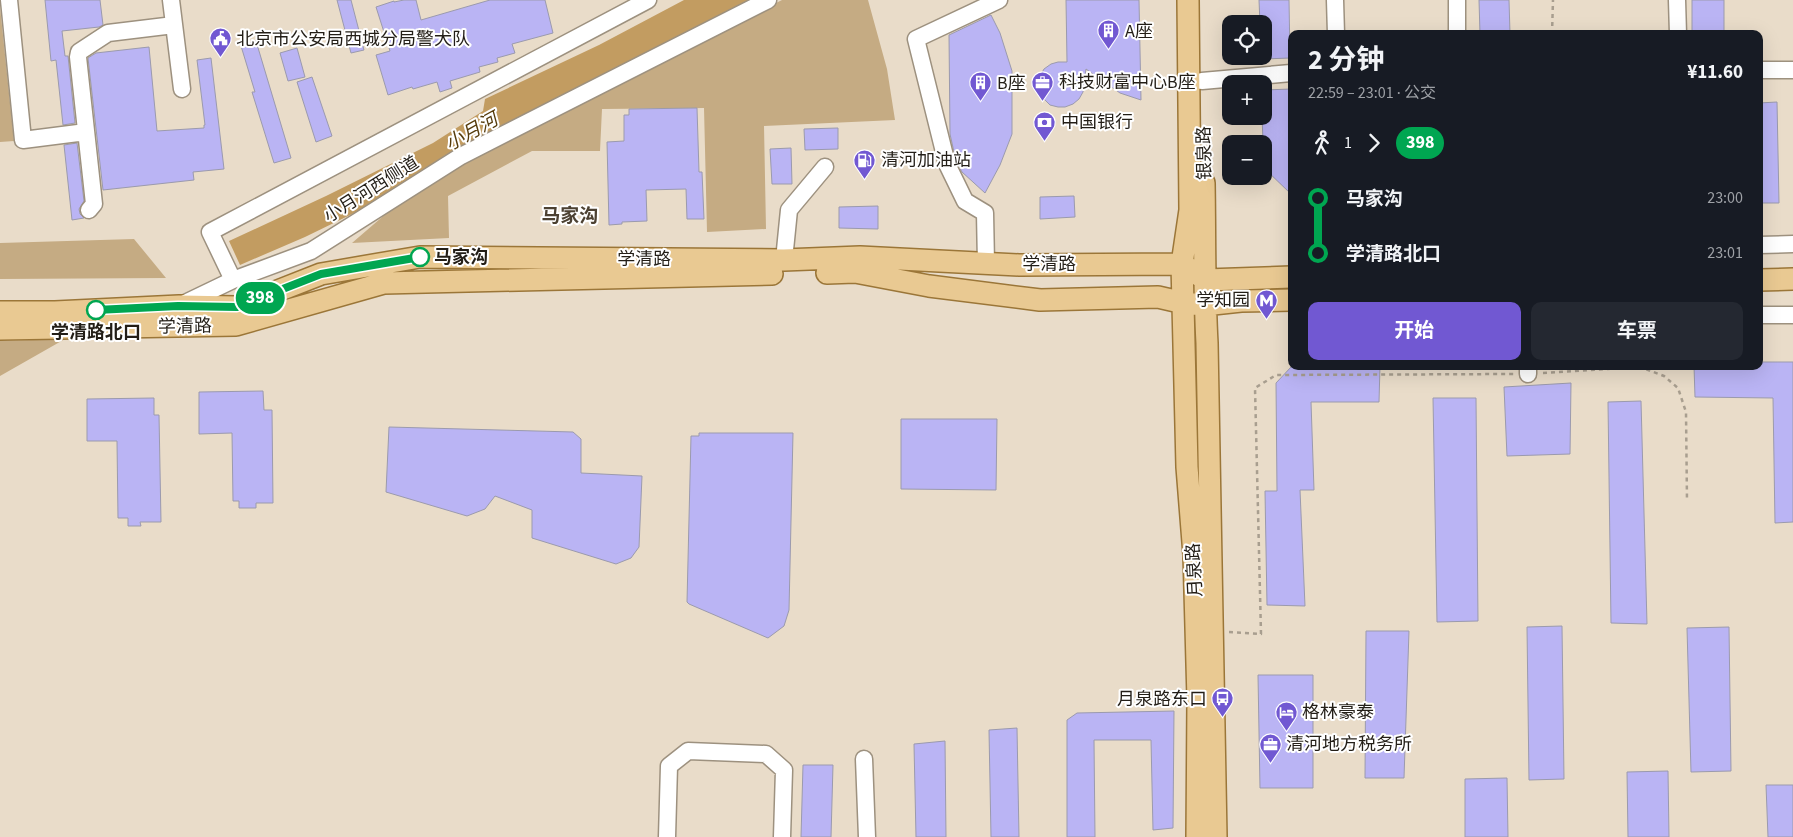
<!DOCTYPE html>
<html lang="zh">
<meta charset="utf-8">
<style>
:root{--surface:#171b24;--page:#242831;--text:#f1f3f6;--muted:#9ea1a6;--accent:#7158d2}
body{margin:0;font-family:"Source Sans 3","Noto Sans SC",sans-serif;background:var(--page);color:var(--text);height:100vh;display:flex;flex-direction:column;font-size:19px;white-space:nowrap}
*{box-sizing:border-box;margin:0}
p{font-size:16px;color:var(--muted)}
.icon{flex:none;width:28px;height:28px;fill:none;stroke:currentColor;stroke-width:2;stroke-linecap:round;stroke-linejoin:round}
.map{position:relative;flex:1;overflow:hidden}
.side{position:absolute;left:1288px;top:30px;width:475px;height:340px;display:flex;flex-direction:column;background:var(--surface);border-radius:10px;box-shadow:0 5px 20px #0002}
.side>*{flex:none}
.badge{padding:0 10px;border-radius:16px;font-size:18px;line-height:32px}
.buttons{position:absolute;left:1222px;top:15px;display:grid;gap:10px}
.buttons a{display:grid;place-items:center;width:50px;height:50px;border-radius:10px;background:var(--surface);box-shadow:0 5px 20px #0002;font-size:25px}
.map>.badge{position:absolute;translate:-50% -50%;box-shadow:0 0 0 2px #fff}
.legs{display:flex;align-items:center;gap:8px;height:55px;padding:0 20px;font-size:16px}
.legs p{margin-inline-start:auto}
.head{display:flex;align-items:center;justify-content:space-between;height:85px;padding:0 20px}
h1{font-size:28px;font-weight:700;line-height:38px}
.primary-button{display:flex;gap:10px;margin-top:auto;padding:10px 20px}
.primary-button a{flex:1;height:58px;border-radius:10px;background:var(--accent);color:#fff;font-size:20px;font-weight:700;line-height:58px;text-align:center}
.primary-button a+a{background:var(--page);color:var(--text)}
ul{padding:0 20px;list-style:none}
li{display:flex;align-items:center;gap:18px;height:55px;font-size:19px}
li i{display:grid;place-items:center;width:8px;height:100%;margin:0 6px;background:currentColor}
li i::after{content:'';width:12px;height:12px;margin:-6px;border:4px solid;border-radius:50%;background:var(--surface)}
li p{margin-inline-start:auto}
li:first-child i{background:linear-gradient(#0000 50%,currentColor 0)}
li:last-child i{background:linear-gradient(currentColor 50%,#0000 0)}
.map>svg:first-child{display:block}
</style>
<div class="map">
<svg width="1793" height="837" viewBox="0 0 1793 837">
<rect width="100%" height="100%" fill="#e9dcc9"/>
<path fill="#c5ab83" d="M782,0H868L887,69L895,120L764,126L766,229L707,232L704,108L602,109L600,151H532L448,196L449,238L352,243L388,212L426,185L512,136Z
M0,7L14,141L0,142Z
M134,239L166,278L0,279V243Z
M65,339L0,376V341Z"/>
<path fill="#c29c61" d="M684,0H752L444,156L387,197L305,237L240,265L229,241L326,196L433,143L483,111L485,99L599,45Z"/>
<path fill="#bab4f4" stroke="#9b9aad" d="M45,0H100L103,25L99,27L62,31L65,56H68L75,123L63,125L56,60L51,61Z
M337,0H351L364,50L351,53Z
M404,0H416L421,20L490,0H545L553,33L512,44L515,53L497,58L498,62L479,67L480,72L450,81L452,88L440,92L437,82L413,89L412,87L388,95L376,55L390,51L376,7L394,1V2Z
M1066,0H1139L1141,100L1120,93L1086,69L1083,92L1079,99L1073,104L1065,107H1058L1050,105L1044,99L1040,92L1039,84L1040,76L1044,69L1051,64L1058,62H1067Z
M1259,0H1289L1290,58L1264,59V24H1260Z
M1479,0H1509L1510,34H1480Z
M1692,0H1724V34H1692Z
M991,15L1000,33L1012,71V134L1000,165L985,193L962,172L956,161L950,134L949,35Z
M256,41L291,158L274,163L252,92H255L241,46Z
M149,47L157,131L204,128V125H205L197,60L211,58L224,169L193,172L194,180L103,190L88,58L96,53Z
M297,48L305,77L288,81L280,53Z
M312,77L332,136L316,142L297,82Z
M1291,89V194L1264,168L1262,116H1264V90Z
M1777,102L1779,203H1759V103Z
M697,108L699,172H702L704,219H687L686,189L646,190L647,221L622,222V224L609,225L607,142L624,141V115H629V109Z
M838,128V149L805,150L804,129Z
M77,143L84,201L79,209L80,214L84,218L72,220L64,145Z
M791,148L792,184H772L770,149Z
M1074,196L1075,217L1040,219V197Z
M878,206V229L839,228V207Z
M1759,362H1793V522L1775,523L1773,398L1695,397L1694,366H1759Z
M1292,366H1380L1379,402H1311L1314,490H1300L1305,606L1267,605L1265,491H1277L1276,383Z
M1571,383L1570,454L1507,456L1504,387Z
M263,391L264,410H272L273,503H256V508H239V501H233L232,433L199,434V392Z
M154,398V415H159L161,522H140L141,526H128V518H118L117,441H87V399Z
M1433,398H1476L1478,621L1437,622Z
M1641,401L1647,624L1611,623L1608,402Z
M901,419H997L996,490L901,489Z
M389,427L573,432L581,439V473L642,476L639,547L631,558L616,564L532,538V510L495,496L485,509L467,516L386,492Z
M699,433H793L789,610L784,626L768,638L689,604L687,602L691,436H699Z
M1562,626L1564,779L1529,780L1527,627Z
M1729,627L1731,771L1691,772L1687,628Z
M1366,631H1409L1404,778H1365Z
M1258,675H1313V788H1260Z
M1174,711L1173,828L1153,830L1151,740H1094L1095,837H1067V720L1077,713Z
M1017,728L1019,837H991L989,730Z
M945,741L946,837H916L914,744Z
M803,765H833L831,837H801Z
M1668,771L1669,837H1628L1627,772Z
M1507,778L1508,837H1465V779Z
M1766,785H1793V837H1768Z"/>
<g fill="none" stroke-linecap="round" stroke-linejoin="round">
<defs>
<path id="minor" d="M9,0L23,140L86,132
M171,0L182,89
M1335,0L1336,34
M1457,0V34
M1677,0L1678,34
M1759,70H1793
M1202,81L1291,73
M89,210L94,204L78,57L79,52L108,33L174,25
M1759,245L1793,244
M784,260L789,210L825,167
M986,263L985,213L965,201L947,164L916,39L999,0
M233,280L210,232L648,0
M181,305L233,280L311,251L461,156L768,0
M1759,315H1793
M1528,366V374
M864,759L867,837
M667,837L669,766L688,751L766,754L784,770L782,837"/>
<path id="major" d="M1188,0L1190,210L1182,264L1187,467L1194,555L1198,700L1197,837
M1204,183C1205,236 1204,290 1207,343L1216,837
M827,273L855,272L929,286L1040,300L1158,297L1184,303L1204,305L1241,301L1291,300
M1759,280L1793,279
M0,312H55L179,306L237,307L321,274L420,257L784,260L860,257L1019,265L1182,264L1206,280L1291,277
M0,329L236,325L384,283L772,274"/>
</defs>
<use href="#minor" stroke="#9d917f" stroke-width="19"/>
<use href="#major" stroke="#9b7638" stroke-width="24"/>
<path stroke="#a89e8f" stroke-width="2.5" stroke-dasharray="4 4" stroke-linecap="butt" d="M1552,34L1553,0
M1543,373L1640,367L1664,376L1678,388L1686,412L1687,501
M1229,632L1261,634L1255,388L1276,375L1515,374"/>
<use href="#minor" stroke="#fff" stroke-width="16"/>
<use href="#major" stroke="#e9c992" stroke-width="21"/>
</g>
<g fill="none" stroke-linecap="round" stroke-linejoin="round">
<defs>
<path id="line-1" d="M96,310L178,306L237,307L321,274L420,257"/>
</defs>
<use href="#line-1" stroke="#fff" stroke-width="11"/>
<use href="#line-1" stroke="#00a651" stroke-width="8"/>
</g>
<defs>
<symbol id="building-pin" viewBox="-11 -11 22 30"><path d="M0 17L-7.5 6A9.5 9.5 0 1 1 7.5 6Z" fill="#7158d2" stroke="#fff"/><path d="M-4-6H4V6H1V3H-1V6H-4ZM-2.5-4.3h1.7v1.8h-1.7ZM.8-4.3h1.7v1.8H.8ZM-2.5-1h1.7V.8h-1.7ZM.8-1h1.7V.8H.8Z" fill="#fff"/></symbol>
<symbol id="civic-pin" viewBox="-11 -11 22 30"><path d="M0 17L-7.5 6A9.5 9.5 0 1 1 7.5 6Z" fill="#7158d2" stroke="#fff"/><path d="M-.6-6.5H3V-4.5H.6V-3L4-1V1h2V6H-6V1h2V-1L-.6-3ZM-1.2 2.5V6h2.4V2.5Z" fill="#fff"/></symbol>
<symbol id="office-pin" viewBox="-11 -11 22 30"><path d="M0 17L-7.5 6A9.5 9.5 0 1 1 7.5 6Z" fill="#7158d2" stroke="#fff"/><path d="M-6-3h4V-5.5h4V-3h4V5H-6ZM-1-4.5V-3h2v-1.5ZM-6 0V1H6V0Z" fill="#fff"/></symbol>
<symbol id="bank-pin" viewBox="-11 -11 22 30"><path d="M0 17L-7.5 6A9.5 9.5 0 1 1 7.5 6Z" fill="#7158d2" stroke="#fff"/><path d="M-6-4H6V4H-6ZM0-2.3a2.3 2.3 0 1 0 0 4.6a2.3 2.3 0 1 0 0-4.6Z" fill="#fff"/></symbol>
<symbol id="fuel-pin" viewBox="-11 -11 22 30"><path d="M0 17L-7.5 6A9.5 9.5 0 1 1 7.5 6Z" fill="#7158d2" stroke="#fff"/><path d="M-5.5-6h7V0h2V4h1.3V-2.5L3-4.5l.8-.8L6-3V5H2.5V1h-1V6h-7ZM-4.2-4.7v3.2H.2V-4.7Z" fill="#fff"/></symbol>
<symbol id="metro-pin" viewBox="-11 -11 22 30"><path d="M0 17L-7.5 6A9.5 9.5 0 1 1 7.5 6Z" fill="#7158d2" stroke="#fff"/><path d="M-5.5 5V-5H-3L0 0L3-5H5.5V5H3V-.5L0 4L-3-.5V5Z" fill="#fff"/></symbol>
<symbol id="bus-pin" viewBox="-11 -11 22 30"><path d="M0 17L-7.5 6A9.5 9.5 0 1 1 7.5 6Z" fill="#7158d2" stroke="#fff"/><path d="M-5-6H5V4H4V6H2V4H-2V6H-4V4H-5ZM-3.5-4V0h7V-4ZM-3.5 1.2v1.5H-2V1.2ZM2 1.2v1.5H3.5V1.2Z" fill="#fff"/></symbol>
<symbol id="hotel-pin" viewBox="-11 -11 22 30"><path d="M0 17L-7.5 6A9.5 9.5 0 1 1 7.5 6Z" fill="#7158d2" stroke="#fff"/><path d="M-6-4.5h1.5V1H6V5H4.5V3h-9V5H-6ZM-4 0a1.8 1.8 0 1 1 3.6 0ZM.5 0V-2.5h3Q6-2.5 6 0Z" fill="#fff"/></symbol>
</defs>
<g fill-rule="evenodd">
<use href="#building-pin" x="1096" y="18" width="25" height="34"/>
<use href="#civic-pin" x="208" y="26" width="25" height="34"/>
<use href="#office-pin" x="1030" y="70" width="25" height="34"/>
<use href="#building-pin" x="968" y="70" width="25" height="34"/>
<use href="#bank-pin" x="1032" y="110" width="25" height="34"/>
<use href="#fuel-pin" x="852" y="148" width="25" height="34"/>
<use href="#metro-pin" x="1254" y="288" width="25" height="34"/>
<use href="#bus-pin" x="1210" y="686" width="25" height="34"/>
<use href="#hotel-pin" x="1274" y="700" width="25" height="34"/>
<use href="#office-pin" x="1258" y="732" width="25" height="34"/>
</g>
<g fill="#fff" stroke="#00a651" stroke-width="2.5">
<circle cx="420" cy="257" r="9"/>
<circle cx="96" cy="310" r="9"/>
</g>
<g text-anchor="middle" stroke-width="4" stroke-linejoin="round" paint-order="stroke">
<g font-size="18" fill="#231e17" stroke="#fff" text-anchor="start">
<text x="1125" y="37">A座</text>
<text x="236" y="45">北京市公安局西城分局警犬队</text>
<text x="1059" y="88">科技财富中心B座</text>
<text x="997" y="89">B座</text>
<text x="1061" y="128">中国银行</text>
<text x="881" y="166">清河加油站</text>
<text x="1250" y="306" text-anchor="end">学知园</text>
<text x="1207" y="705" text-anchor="end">月泉路东口</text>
<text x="1302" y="718">格林豪泰</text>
<text x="1286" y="750">清河地方税务所</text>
</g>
<g font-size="18" fill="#231e17" stroke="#fff">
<text transform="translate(1204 153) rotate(-91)" y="6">银泉路</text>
<text transform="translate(371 189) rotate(-32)" y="6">小月河西侧道</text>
<text x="644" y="265">学清路</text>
<text x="1049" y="270">学清路</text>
<text transform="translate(185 326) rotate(-1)" y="6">学清路</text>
<text transform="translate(1194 570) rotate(-93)" y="6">月泉路</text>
</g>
<g font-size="18" font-weight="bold" fill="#231e17" stroke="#fff" text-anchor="start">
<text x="434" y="263">马家沟</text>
<text x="96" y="338" text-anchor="middle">学清路北口</text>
</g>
<g font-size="19" font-style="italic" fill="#563c0c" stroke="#fff">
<text transform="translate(471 131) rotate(-29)" y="7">小月河</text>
</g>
<g font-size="19" font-weight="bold" fill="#4c4132" stroke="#fff">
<text x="570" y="222">马家沟</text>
</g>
</g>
</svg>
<div class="buttons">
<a><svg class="icon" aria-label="locate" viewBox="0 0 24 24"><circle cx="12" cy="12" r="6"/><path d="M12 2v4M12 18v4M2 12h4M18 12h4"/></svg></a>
<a>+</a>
<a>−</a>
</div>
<b class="badge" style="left:260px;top:298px;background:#00a651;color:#fff">398</b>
<section class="side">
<div class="head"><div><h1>2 分钟</h1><p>22:59 – 23:01 · 公交</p></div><b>¥11.60</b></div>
<div class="legs"><svg class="icon" aria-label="walk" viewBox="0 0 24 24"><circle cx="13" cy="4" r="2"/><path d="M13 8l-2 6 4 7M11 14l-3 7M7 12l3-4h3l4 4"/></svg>1<svg class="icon" aria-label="forward" viewBox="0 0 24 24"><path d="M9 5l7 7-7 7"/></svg><b class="badge" style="background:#00a651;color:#fff">398</b></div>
<ul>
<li><i style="color:#00a651"></i><b>马家沟</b><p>23:00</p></li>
<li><i style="color:#00a651"></i><b>学清路北口</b><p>23:01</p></li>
</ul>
<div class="primary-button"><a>开始</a><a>车票</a></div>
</section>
</div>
